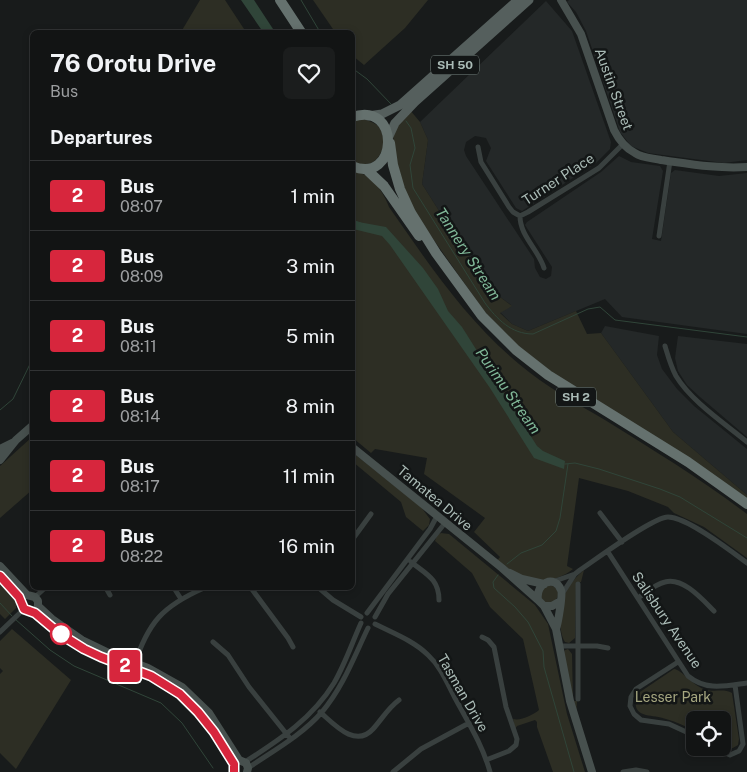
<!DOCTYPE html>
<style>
:root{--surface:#121414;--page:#1b1d1d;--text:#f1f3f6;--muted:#9c9ea0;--line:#313334}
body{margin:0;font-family:"Public Sans",sans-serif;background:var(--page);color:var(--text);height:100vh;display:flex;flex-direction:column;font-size:19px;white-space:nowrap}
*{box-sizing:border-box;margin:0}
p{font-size:16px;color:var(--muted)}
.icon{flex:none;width:28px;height:28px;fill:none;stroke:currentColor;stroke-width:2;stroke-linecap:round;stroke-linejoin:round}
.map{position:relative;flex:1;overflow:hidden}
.drawer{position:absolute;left:30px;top:30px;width:325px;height:560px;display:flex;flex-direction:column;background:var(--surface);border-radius:8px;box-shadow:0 2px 8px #0003,0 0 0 1px var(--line)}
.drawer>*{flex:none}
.badge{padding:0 10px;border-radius:4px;font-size:18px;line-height:32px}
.tools{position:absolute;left:686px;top:711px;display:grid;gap:10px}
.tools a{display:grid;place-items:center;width:45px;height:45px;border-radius:8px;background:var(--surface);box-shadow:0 2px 8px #0003,0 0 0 1px var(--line);font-size:25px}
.map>.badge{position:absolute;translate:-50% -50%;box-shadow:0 0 0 2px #fff}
h2{padding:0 20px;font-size:19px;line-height:45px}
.round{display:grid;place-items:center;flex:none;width:52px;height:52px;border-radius:8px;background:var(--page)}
.summary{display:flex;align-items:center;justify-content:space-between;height:85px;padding:0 20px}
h1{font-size:24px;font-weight:700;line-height:38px}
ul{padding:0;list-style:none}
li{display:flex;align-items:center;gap:15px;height:70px;padding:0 20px;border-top:1px solid var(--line)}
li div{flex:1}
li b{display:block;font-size:19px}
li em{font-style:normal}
li .badge{min-width:55px;font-weight:700;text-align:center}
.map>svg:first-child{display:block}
</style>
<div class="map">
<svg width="747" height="772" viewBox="0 0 747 772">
<rect width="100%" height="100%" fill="#181b1b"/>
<path fill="#242828" d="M569,0H747V160L724,163L648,153L631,146L620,132L586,31L576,12L567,2Z
M546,1L572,31L611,142L610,149L596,163L522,211L516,208L486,161L491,148L486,138L475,136L466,142L464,150L466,156L534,259L535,268L540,277L546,279L551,276L552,267L525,225L527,222L601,172L619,156L631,162L660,166L663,171L652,239L661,241L671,173L675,170L719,176L747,173V334L622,317L605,299L528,331L512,324L500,312L511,305L500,297L460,244L422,184L428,140L420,122Z
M605,326L659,336L657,355L662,369L677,389L694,406L747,449V495L673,432L601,333Z
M678,336L747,344V437L700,397L687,385L678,371L675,358Z"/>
<path fill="#2d2e24" d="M200,0H225L246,32H181Z
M313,0H428L405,28L364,65L353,56L352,32H335Z
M410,110L420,122L428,140L422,184L460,244L500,297L512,306L500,313L512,324L528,331L576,311L587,334L601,333L673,432L747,495V500L566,383L519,347L484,311L412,209L398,171L393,136L400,122Z
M363,119C381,124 382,129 385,145C376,163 373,166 353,163L352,121Z
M356,172C372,174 384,193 389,207C428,263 466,320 519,364C545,386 576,403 605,420C653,450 701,479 747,514V558L704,527L674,513L668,507L628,491L579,478L567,566L573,569C562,579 537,585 523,579C514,574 505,567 496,562L500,557L474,532L485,518L424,474L427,458L375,449L371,453L353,438L352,173Z
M32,437V490L0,518V466Z
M352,452L421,507L430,519L429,525L423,531L406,517L401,502L353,462Z
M441,533L449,534L535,605L548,624L567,714L585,772H553L537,727V722L535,720L517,726L515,729L513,719C521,721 533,715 539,710L523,639L490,607L472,573L435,541L437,535Z
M584,570L581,582L576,583L575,638L569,643L565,642C557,629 560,604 566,591C571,582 577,576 584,570Z
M0,583L16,600V608L5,619L0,614Z
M540 594a9 9 0 1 1 18 0a9 9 0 1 1-18 0Z
M12,629L71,680L16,769L0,753V674L3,671L0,668V641Z
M568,649L572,654L573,701H577L576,718L573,710L563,654L565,650Z
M674,669C682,670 692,685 704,689C713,693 724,688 732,693L739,739L738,745C732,749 729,750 723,747L722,720H695V732C686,726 677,722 666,719C651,713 630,720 637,694Z"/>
<path fill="#304539" d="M241,0H254L275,32H263Z
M353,221L386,227L423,268L438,289L448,311L462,327L537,446L543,451L565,461L564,469L534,458L490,388L390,245L382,236L353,229Z"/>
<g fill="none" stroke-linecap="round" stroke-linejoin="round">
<path stroke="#304539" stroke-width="1" d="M301,0L320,32
M352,68L367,79L391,104
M406,121L411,128L415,148L410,165L413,188L485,303C497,319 511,334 533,334L588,309L600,307L615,320L747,337
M352,220L361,223
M0,410L13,399L32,360
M565,464L575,463L599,469L660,489L680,497L747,538
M507,564L521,553L542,545L556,531L560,518L568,464
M498,575L493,582L494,588L515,607L528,622L543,651L544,667L574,772
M0,603L12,616
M15,619L50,650L74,666L161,703L182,723L213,768"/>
<path stroke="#39403f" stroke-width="5" d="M478,147L481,162L509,207L513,212L520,216L528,212L599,168L623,144
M520,216C520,236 538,249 544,268
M659,236L670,161
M665,346C668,356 671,367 676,376C691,401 724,423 747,442
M600,513L622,542
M352,540L371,514
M608,552L688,676C706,691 725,686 747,683
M411,562C426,574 439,579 439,600
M552,582L575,574
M578,584V699
M106,588L110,595
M174,588L181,599
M251,588L288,638L293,647
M319,588L333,600L361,617
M562,594L575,574L580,570C595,560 653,517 668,517C687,517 731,551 747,563
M35,597L45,588
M638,598C646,593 655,584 665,582C683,577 702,599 714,611
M367,613L430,529L437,516
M375,617L388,594L445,523
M375,624C393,633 414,641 428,655C441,667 447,683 455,698C468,722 483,746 490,772
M0,632L24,609
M482,637L488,640L494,647L506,707L517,739L516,745L509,751L486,760
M213,642L228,655L249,687L289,737
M560,646H597L608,648
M678,662L636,689L631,697L630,706L634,714L641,720L669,724L695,736
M134,666C148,622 163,606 204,588
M320,712C333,723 355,749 373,729C382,719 388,708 399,700
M714,748L730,755L739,751L743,744L735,685
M245,762C279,740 312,719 334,683C345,664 352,643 361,623
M248,768C273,751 302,735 322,712C343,687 354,657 368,628
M393,772L421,749L469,723
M623,772L636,770L647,772"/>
<path stroke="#47504e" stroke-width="8" d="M561,0L581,34L614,130C619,140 625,148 635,153C642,158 652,158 661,160C690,164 718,169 747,167
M352,447L502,568L538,600
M0,449L14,442
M0,460L16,440L32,426
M0,566L27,595
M510,573L522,579L544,584
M0,576L19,597L24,609L35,613L60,634L84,649L101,657L151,676L180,695L207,722L234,764
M27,595L35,597L38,601V606
M38,606L52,619L82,640L111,654L148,668L182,687L209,713L239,760
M544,606L556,629L570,701L592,772
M556,629C558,623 563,594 561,590C555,574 535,583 538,600L544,606H552L559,602
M239,760L246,763L248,768L247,772"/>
<path stroke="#555f5d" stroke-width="9" d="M368,116L382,114L400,105L518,0
M389,136L395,123L415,102L529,0"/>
<path stroke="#65716e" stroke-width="10" d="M280,0L301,32
M352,117C402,100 398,186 352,166
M390,143L393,165L400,189L411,213L436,253L482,316L516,350L548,375L688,462L747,504
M366,169L384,186L419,236"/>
</g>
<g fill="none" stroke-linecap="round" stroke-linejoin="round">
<defs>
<path id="line" d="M0,576L19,597L24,609L35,613L60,634L84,649L101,657L151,676L180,694L198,712L214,732L234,764V772"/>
</defs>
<use href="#line" stroke="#fff" stroke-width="11"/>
<use href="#line" stroke="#d7263d" stroke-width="8"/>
</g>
<circle fill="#fff" stroke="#d7263d" stroke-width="2.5" cx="61" cy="634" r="10"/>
<g text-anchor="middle" stroke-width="5" stroke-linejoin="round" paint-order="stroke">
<g fill="#131616" stroke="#7d8a86" stroke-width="1">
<rect x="431" y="55.5" width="48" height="19" rx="4"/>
<rect x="556" y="387.5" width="40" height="19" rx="4"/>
</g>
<g font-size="12" font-weight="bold" fill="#aabbb6">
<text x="455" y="69">SH 50</text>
<text x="576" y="401">SH 2</text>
</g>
<g font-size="14" fill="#aabbb6" stroke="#131616">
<text transform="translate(614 89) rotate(70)" y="5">Austin Street</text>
<text transform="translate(558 179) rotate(-33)" y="5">Turner Place</text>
<text transform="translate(435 498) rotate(40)" y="5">Tamatea Drive</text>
<text transform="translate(667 620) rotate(56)" y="5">Salisbury Avenue</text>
<text transform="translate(463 693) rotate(60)" y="5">Tasman Drive</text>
</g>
<g font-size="14" fill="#a6a780" stroke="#131616">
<text x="673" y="702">Lesser Park</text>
</g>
<g font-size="15" font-style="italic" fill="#80b898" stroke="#131616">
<text transform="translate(468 254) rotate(57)" y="5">Tannery Stream</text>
<text transform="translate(508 391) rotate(55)" y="5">Purimu Stream</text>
</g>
</g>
</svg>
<div class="tools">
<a><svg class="icon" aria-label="locate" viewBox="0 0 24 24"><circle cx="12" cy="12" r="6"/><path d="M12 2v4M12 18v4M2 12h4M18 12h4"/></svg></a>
</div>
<b class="badge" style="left:125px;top:666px;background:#d7263d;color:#fff">2</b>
<section class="drawer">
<div class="summary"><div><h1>76 Orotu Drive</h1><p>Bus</p></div><a class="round"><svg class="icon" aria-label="heart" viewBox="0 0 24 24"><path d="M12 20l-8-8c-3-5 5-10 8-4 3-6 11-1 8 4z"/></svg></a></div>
<h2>Departures</h2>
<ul>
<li><span class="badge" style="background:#d7263d;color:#fff">2</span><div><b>Bus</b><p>08:07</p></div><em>1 min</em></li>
<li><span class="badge" style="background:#d7263d;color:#fff">2</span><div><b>Bus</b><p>08:09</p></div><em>3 min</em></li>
<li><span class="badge" style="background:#d7263d;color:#fff">2</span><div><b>Bus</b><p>08:11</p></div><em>5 min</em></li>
<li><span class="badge" style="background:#d7263d;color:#fff">2</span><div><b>Bus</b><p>08:14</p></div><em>8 min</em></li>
<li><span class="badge" style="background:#d7263d;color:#fff">2</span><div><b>Bus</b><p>08:17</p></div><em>11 min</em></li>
<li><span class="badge" style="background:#d7263d;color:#fff">2</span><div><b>Bus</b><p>08:22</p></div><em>16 min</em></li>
</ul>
</section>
</div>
